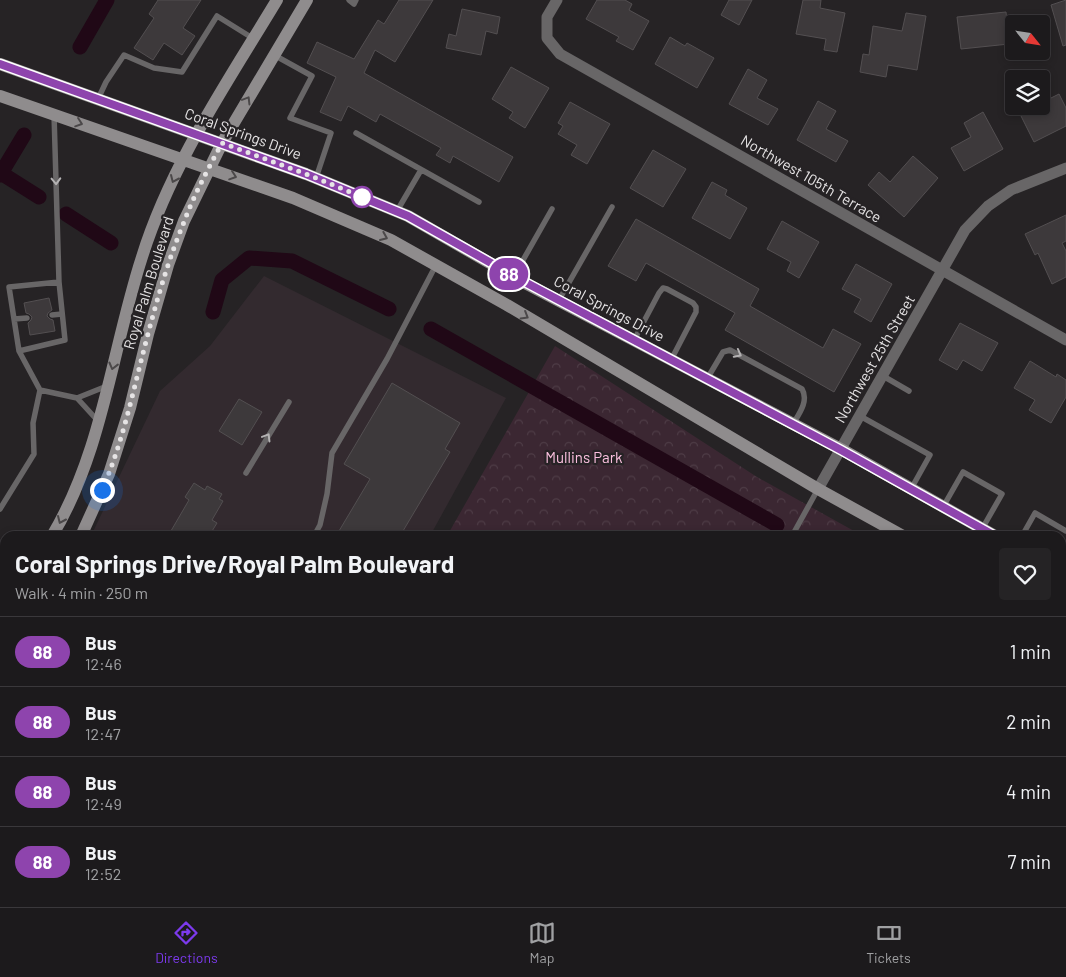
<!DOCTYPE html>
<meta charset="utf-8">
<style>
:root{--surface:#1c1a1c;--page:#252325;--text:#f1f3f6;--muted:#a0a1a3;--line:#3a383b;--accent:#7c3aed}
body{margin:0;font-family:Barlow,sans-serif;background:var(--page);color:var(--text);height:100vh;display:flex;flex-direction:column;font-size:19px;white-space:nowrap}
*{box-sizing:border-box;margin:0}
p{font-size:16px;color:var(--muted)}
.icon{flex:none;width:28px;height:28px;fill:none;stroke:currentColor;stroke-width:2;stroke-linecap:round;stroke-linejoin:round}
.map{position:relative;flex:1;overflow:hidden}
.drawer{position:absolute;left:0px;top:531px;width:1066px;height:376px;display:flex;flex-direction:column;background:var(--surface);border-radius:15px 15px 0 0;box-shadow:0 2px 8px #0003,0 0 0 1px var(--line)}
.drawer>*{flex:none}
.badge{padding:0 10px;border-radius:16px;font-size:18px;line-height:32px}
.needle{width:32px;rotate:120deg}
.buttons{position:absolute;left:1005px;top:15px;display:grid;gap:10px}
.buttons a{display:grid;place-items:center;width:45px;height:45px;border-radius:5px;background:var(--surface);box-shadow:0 2px 8px #0003,0 0 0 1px var(--line);font-size:25px}
.you{position:absolute;width:25px;height:25px;margin:-12px;border:4px solid #fff;border-radius:50%;background:#1a73e8;box-shadow:0 0 0 8px #1a73e833}
.map>.badge{position:absolute;translate:-50% -50%;box-shadow:0 0 0 2px #fff}
.round{display:grid;place-items:center;flex:none;width:52px;height:52px;border-radius:5px;background:var(--page)}
.summary{display:flex;align-items:center;justify-content:space-between;height:85px;padding:0 15px}
h1{font-size:24px;font-weight:700;line-height:38px}
ul{padding:0;list-style:none}
li{display:flex;align-items:center;gap:15px;height:70px;padding:0 15px;border-top:1px solid var(--line)}
li div{flex:1}
li b{display:block;font-size:19px}
li em{font-style:normal}
li .badge{min-width:55px;font-weight:700;text-align:center}
.dock{display:flex;justify-content:space-around;align-items:center;height:70px;border-top:1px solid var(--line);background:var(--surface);font-size:14px;color:var(--muted)}
.dock a{display:grid;justify-items:center;gap:2px}
.dock .current{color:var(--accent)}
.map>svg:first-child{display:block}
</style>
<div class="map">
<svg width="1066" height="907" viewBox="0 0 1066 907">
<defs>
<pattern id="park-crowns" width="20" height="18" patternUnits="userSpaceOnUse" patternTransform="scale(1.25)"><rect width="20" height="18" fill="#3b2732"/><path d="M2 6a3 3 0 1 1 6 0M12 15a3 3 0 1 1 6 0" fill="none" stroke="#4e3c46"/></pattern>
</defs>
<rect width="100%" height="100%" fill="#262325"/>
<path fill="#332a2f" d="M264,276L506,398L430,536H91L160,391L210,346Z
M5,702V902L219,903L216,907H0V711Z"/>
<path fill="url(#park-crowns)" d="M555,346L757,477L863,536H447Z
M236,902H933L941,907H233Z"/>
<path fill="#3b2732" d="M289,902H380V903L378,907H286Z
M598,903L751,902L758,907H595Z"/>
<g fill="none" stroke-linecap="round" stroke-linejoin="round">
<path stroke="#200816" stroke-width="15" d="M80,47L107,0
M1,173L39,197
M0,175L24,135
M66,214L111,243
M213,312L222,280L249,258L292,261L389,309
M431,329L777,525"/>
</g>
<path fill="#3d393b" stroke="#534f51" d="M158,0H201L183,28L195,36L182,55L164,43L153,60L134,48L154,18L149,14Z
M399,0H433L395,62L375,50L364,73L513,157L499,182L453,156L450,163L436,155L441,148L380,114L376,122L348,106L341,121L320,112L336,77L307,63L317,42L354,59L378,20L384,24Z
M597,0H625L632,4L629,10L649,21L633,50L616,41L619,37L586,19Z
M729,0H752L739,25L721,15Z
M803,0H821L820,8L845,13L837,52L824,50L826,39L796,34Z
M1066,0V45L1063,46L1051,5Z
M462,9L500,17L497,34L486,31L481,55L446,48L449,34L456,36Z
M1006,12L1009,44L961,49L957,17Z
M906,13L926,16L917,70L888,65L886,77L860,72L863,54L869,55L873,26L902,31Z
M670,37L685,46L687,43L714,58L697,88L655,64Z
M511,67L549,88L525,128L509,118L513,112L492,99Z
M748,69L767,80L757,98L778,109L768,125L729,104Z
M1059,94L1066,108V126L1034,142L1016,106H1041V103Z
M818,101L836,111L826,129L848,141L836,162L797,140Z
M570,102L610,124L587,164L571,155L577,145L558,134L563,126L558,123Z
M983,112L1003,149L964,171L951,148L971,137L964,123Z
M653,150L686,169L663,207L630,188Z
M913,156L938,178L904,217L868,185L879,172L890,182Z
M712,182L727,190L725,195L747,208L730,239L692,218Z
M1066,215V241L1062,243L1066,251V277L1052,284L1038,253L1035,255L1025,234Z
M636,219L759,289L750,306L823,348L833,329L861,344L834,392L725,330L735,313L646,263L636,281L608,266Z
M782,221L819,242L799,278L787,271L791,262L767,249Z
M856,264L892,284L871,322L854,312L861,299L842,289Z
M49,298L52,310L48,313L47,316L50,319L53,320L55,331L30,335L28,323L31,320L32,317L29,314L26,313L24,303Z
M960,323L998,343L982,371L963,360L957,370L939,360Z
M1030,361L1056,377L1057,374L1066,380V397L1051,423L1029,410L1035,400L1014,388Z
M392,383L460,423L445,449L450,452L400,536H336L370,479L344,464Z
M239,399L262,412L242,445L219,431Z
M194,483L205,490L207,486L222,494L219,499L223,501L212,520L217,523L209,536H168L189,500L185,497Z"/>
<g fill="none" stroke-linecap="round" stroke-linejoin="round">
<path stroke="#6e6c6d" stroke-width="2.5" stroke-dasharray="2.5 2.5" stroke-linecap="butt" d="M450,902L457,907
M786,902L794,907
M252,907L255,902
M546,907L548,902
M575,907L576,902"/>
<path stroke="#686667" stroke-width="5.5" d="M349,0L354,4L356,0
M274,55L312,76L290,118L331,133L316,178
M98,99L106,82L124,55L154,68L182,72L217,16L254,39
M356,133L479,202
M397,211L421,170
M514,276L552,209
M559,300L612,207
M52,315L62,314
M14,319L27,318
M634,340L659,293L663,288L667,289L693,303L696,307V312L671,360
M19,351L65,340L59,282L54,114
M883,376L909,391
M707,379L723,352L730,350L802,389C809,401 799,414 793,424
M40,390L77,398L107,386
M77,398L98,421
M860,416L930,455L911,489
M246,473L289,402
M943,507L963,472L1002,494L982,529
M0,509L34,454L33,423L40,390L19,351L9,287L59,282
M134,534L137,536
M314,536L320,525L327,494L332,453L387,359L436,265
M792,536L818,489
M1022,536L1035,513L1066,531
M1061,552L1066,544
M0,579L5,581
M0,604L5,609
M1061,669L1066,661
M1061,729L1066,732
M1061,796L1066,799
M1061,849L1066,851
M851,902L859,907
M963,902L972,907
M924,907L926,902
M1026,907L1028,902"/>
<path stroke="#686667" stroke-width="11" d="M557,0L547,17V38L560,54L1066,340
M818,489L965,230L988,206L1011,190L1066,168"/>
<path stroke="#8f8c8d" stroke-width="12" d="M0,64L306,174L408,216L521,281L841,449L995,536
M0,96L293,198L391,240L507,305L818,489L903,536
M52,536C103,451 112,349 142,257C171,164 227,83 277,0
M81,536L109,474L130,408L148,334L168,265L184,221L222,143L307,0
M1061,574L1066,576
M0,623L5,615
M1061,625L1066,628
M0,675L5,666"/>
</g>
<defs><path id="oneway-chevron" d="M-2-3.5L2.5 0L-2 3.5" fill="none" stroke-width="1.6" stroke-linecap="round" stroke-linejoin="round" transform="scale(1.25)"/></defs>
<g stroke="#4b4849">
<use href="#oneway-chevron" transform="translate(247 100) rotate(-59)"/>
<use href="#oneway-chevron" transform="translate(79 123) rotate(19)"/>
<use href="#oneway-chevron" transform="translate(233 176) rotate(19)"/>
<use href="#oneway-chevron" transform="translate(174 179) rotate(114)"/>
<use href="#oneway-chevron" transform="translate(384 237) rotate(23)"/>
<use href="#oneway-chevron" transform="translate(525 316) rotate(31)"/>
<use href="#oneway-chevron" transform="translate(113 366) rotate(104)"/>
<use href="#oneway-chevron" transform="translate(61 520) rotate(114)"/>
</g>
<g stroke="#b4b2b3">
<use href="#oneway-chevron" transform="translate(56 181) rotate(88)"/>
<use href="#oneway-chevron" transform="translate(738 354) rotate(28)"/>
<use href="#oneway-chevron" transform="translate(267 437) rotate(-59)"/>
</g>
<g fill="none" stroke-linecap="round" stroke-linejoin="round">
<defs>
<path id="line" d="M0,64L306,174L408,216L521,280L841,450L995,536"/>
</defs>
<use href="#line" stroke="#fff" stroke-width="11"/>
<use href="#line" stroke="#8e44ad" stroke-width="8"/>
<path stroke="#e6e4e5" stroke-width="5" stroke-dasharray="0 9" d="M102,490C124,440 134,386 148,334C158,296 169,258 184,222C194,195 208,169 222,143L306,174L365,198L362,197"/>
</g>
<circle fill="#fff" stroke="#8e44ad" stroke-width="2.5" cx="362" cy="197" r="10"/>
<g text-anchor="middle" stroke-width="4.5" stroke-linejoin="round" paint-order="stroke">
<g font-size="15" fill="#e6e4e5" stroke="#262325">
<text transform="translate(243 134) rotate(20)" y="5">Coral Springs Drive</text>
<text transform="translate(811 179) rotate(30)" y="5">Northwest 105th Terrace</text>
<text transform="translate(149 283) rotate(-73)" y="5">Royal Palm Boulevard</text>
<text transform="translate(609 309) rotate(28)" y="5">Coral Springs Drive</text>
<text transform="translate(875 359) rotate(-60)" y="5">Northwest 25th Street</text>
</g>
<g font-size="15" fill="#fbc0df" stroke="#262325">
<text x="584" y="463">Mullins Park</text>
</g>
</g>
</svg>
<div class="buttons">
<a><svg class="needle" viewBox="-14 -14 28 28"><path d="M0-13l5 13h-10z" fill="#e53935"/><path d="M0 13l5-13h-10z" fill="#a0a1a3"/></svg></a>
<a><svg class="icon" aria-label="layers" viewBox="0 0 24 24"><path d="M12 4l9 5-9 5-9-5zM3 14l9 5 9-5"/></svg></a>
</div>
<div class="you" style="left:102px;top:490px"></div>
<b class="badge" style="left:509px;top:274px;background:#8e44ad;color:#fff">88</b>
<section class="drawer">
<div class="summary"><div><h1>Coral Springs Drive/Royal Palm Boulevard</h1><p>Walk · 4 min · 250 m</p></div><a class="round"><svg class="icon" aria-label="heart" viewBox="0 0 24 24"><path d="M12 20l-8-8c-3-5 5-10 8-4 3-6 11-1 8 4z"/></svg></a></div>
<ul>
<li><span class="badge" style="background:#8e44ad;color:#fff">88</span><div><b>Bus</b><p>12:46</p></div><em>1 min</em></li>
<li><span class="badge" style="background:#8e44ad;color:#fff">88</span><div><b>Bus</b><p>12:47</p></div><em>2 min</em></li>
<li><span class="badge" style="background:#8e44ad;color:#fff">88</span><div><b>Bus</b><p>12:49</p></div><em>4 min</em></li>
<li><span class="badge" style="background:#8e44ad;color:#fff">88</span><div><b>Bus</b><p>12:52</p></div><em>7 min</em></li>
</ul>
</section>
</div>
<nav class="dock">
<a class="current"><svg class="icon" aria-label="directions" viewBox="0 0 24 24"><path d="M12 3l9 9-9 9-9-9zM9 14v-3h6M13 9l2 2-2 2"/></svg>Directions</a>
<a><svg class="icon" aria-label="map" viewBox="0 0 24 24"><path d="M3 6l6-2 6 2 6-2v14l-6 2-6-2-6 2zM9 4v14M15 6v14"/></svg>Map</a>
<a><svg class="icon" aria-label="tickets" viewBox="0 0 24 24"><path d="M3 7h18v10H3zM15 7v10"/></svg>Tickets</a>
</nav>
